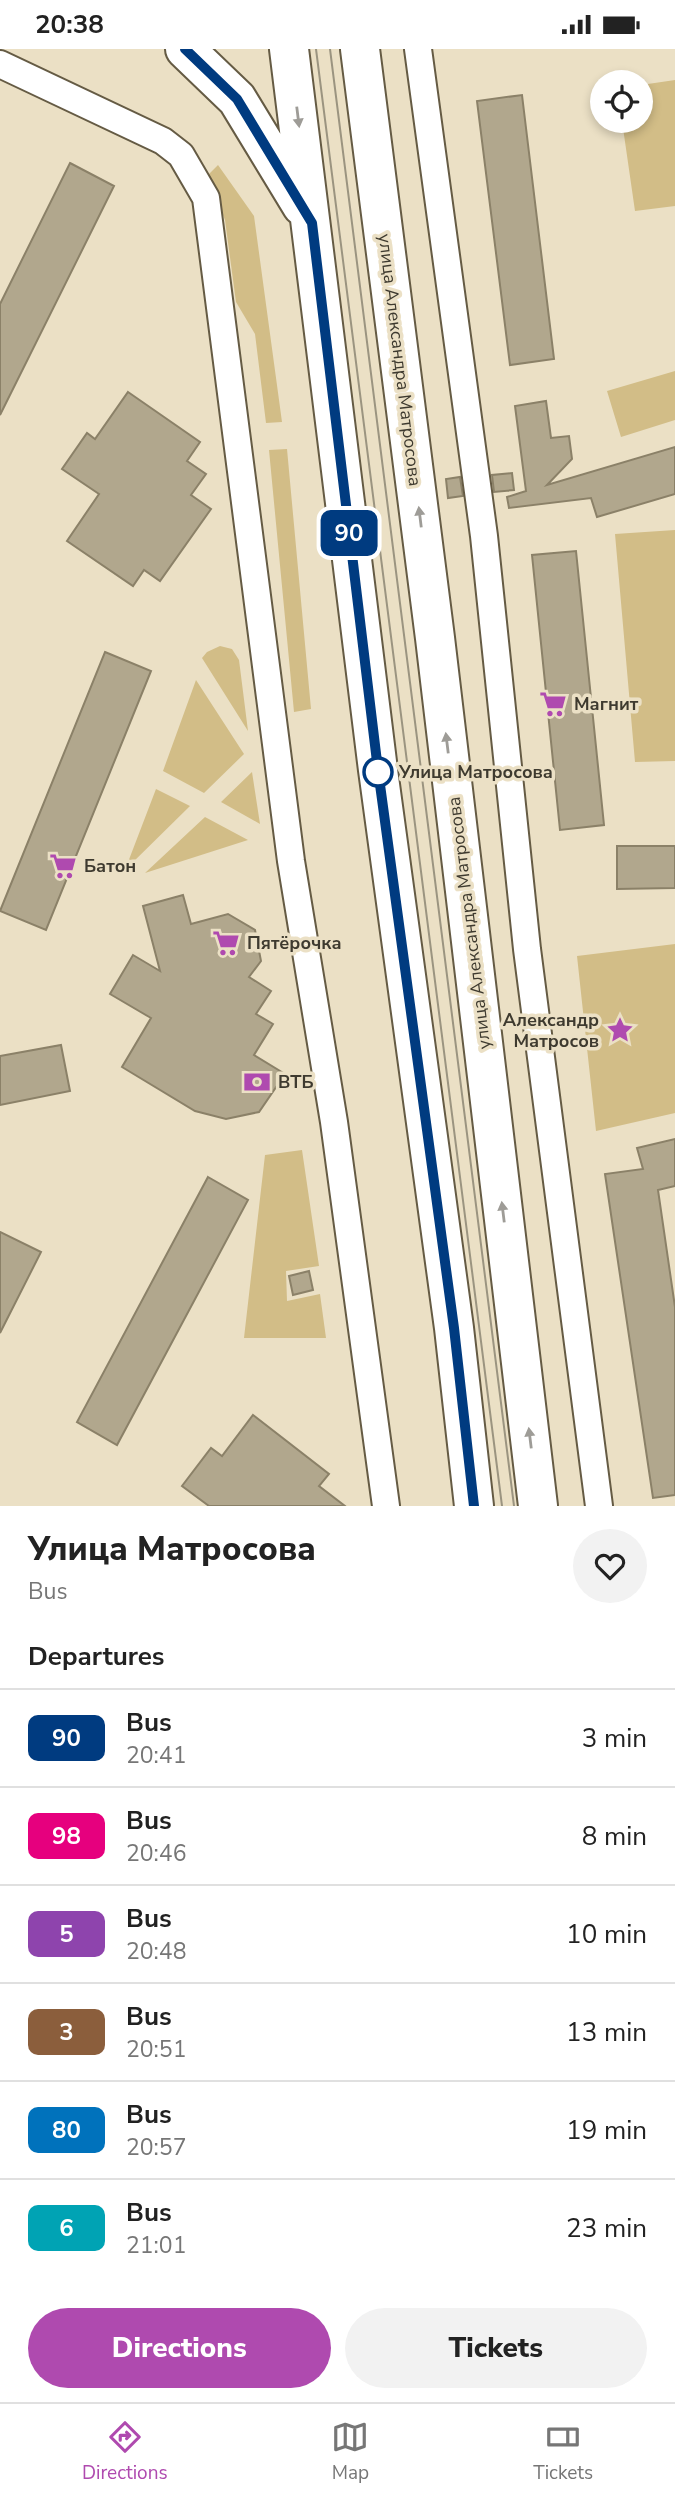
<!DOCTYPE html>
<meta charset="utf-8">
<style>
:root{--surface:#fff;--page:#f2f2f2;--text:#222;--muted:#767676;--line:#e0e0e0;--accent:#af4aaf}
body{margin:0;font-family:"Nunito Sans",sans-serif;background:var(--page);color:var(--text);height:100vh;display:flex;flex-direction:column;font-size:26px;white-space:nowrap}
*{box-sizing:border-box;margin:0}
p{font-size:23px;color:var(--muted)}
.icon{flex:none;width:38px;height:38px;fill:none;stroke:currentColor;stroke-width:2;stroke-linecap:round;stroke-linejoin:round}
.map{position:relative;height:1457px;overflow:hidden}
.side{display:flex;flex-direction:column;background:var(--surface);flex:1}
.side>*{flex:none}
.badge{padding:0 14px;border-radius:10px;font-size:24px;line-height:46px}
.controls{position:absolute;left:590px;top:21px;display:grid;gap:14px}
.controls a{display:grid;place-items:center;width:63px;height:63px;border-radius:50%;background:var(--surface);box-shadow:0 4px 10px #0003;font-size:35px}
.map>.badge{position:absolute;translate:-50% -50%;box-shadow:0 0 0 4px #fff}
h2{padding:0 28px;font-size:26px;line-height:63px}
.round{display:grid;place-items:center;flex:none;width:74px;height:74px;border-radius:37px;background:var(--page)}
.head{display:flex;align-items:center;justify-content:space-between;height:119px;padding:0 28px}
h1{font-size:33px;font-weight:800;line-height:52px}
.cta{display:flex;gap:14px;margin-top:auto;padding:14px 28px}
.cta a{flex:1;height:80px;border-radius:42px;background:var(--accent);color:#fff;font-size:28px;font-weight:800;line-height:80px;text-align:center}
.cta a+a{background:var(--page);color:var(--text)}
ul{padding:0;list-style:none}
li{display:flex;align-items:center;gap:21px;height:98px;padding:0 28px;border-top:2px solid var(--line)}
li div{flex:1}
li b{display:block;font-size:26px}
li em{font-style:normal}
li .badge{min-width:77px;font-weight:700;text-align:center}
.status{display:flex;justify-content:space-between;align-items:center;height:49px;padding:0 35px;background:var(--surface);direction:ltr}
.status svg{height:19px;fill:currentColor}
.menu{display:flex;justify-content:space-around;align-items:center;height:98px;border-top:2px solid var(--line);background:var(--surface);font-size:19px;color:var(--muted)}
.menu a{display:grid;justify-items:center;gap:4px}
.menu .active{color:var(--accent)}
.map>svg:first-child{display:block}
</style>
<div class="status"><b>20:38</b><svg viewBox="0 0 49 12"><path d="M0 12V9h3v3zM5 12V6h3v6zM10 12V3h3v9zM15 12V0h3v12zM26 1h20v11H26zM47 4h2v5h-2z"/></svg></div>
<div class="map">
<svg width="675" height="1457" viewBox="0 0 675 1457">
<rect width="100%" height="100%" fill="#ebe0c5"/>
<path fill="#d2bd87" d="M675,31V157L635,162L622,72H640L641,36Z
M218,116L254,167L282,373L266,374L255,285L236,253L225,171L207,127Z
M675,322V371L621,388L607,342Z
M287,400L311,660L294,663L269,401Z
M675,481V712L635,713L615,485Z
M220,597L232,600L239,611L248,682L202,609L207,603Z
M196,631L244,705L204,744L163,722Z
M252,723L260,775L221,753Z
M156,740L190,757L125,821Z
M205,768L248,791L145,824Z
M675,895V1064L596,1082L577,907Z
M302,1101L319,1217L286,1222L287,1252L320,1245L326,1289H244L265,1106Z"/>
<path fill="#b1a78d" stroke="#8b8168" stroke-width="2" d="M522,46L554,310L510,316L477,52Z
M70,114L114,137L0,366V255Z
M128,343L200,393L187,412L206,425L191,446L211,460L160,532L144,521L133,537L67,492L99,445L62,420L87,384L95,390Z
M546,352L551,389L569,387L572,410L547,436L675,398V445L597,468L591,449L509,459L507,448L526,442L515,357Z
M512,424L514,441L494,443L492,426Z
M460,428L463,447L448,449L446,430Z
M576,502L604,776L560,781L532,506Z
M105,603L151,622L46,881L0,862Z
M617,797H675V839L617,840Z
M183,846L191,875L228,865L255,881L261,912L249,928L271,942L256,965L273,975L254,1006L285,1025L259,1063L226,1070L195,1062L122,1018L151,969L110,945L133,906L160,922L143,857Z
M61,996L70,1042L0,1056V1007Z
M675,1090V1137L658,1141L675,1258V1446L653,1449L605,1125L643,1120L637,1099Z
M208,1128L248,1151L117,1396L77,1373Z
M0,1183L41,1203L0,1284Z
M309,1222L313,1241L293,1246L289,1227Z
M253,1366L329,1425L319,1437L345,1457H209L182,1437L211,1399L222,1407Z"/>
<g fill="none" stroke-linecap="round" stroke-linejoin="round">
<defs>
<path id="street" d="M418,0L484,487L527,900L599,1457
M0,15L163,92L181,106L206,149L291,812L334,1073L386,1457"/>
<path id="highway" d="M185,0L237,50L302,157
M289,0L378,721L454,1279L474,1457
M360,0L435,589L538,1457"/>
</defs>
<use href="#street" stroke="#655b44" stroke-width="30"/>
<use href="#highway" stroke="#655b44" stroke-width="42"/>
<use href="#street" stroke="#fff" stroke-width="26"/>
<use href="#highway" stroke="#fff" stroke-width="38"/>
<path stroke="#9b9480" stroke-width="2" d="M316,0L502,1457
M330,0L514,1457"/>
</g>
<defs><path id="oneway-solid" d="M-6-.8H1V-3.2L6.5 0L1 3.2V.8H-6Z" transform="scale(1.75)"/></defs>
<g fill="#9e9c97">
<use href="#oneway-solid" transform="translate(298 68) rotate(83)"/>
<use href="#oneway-solid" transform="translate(420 468) rotate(-97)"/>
<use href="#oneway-solid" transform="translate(447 694) rotate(-97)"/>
<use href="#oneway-solid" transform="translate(503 1163) rotate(-97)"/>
<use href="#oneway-solid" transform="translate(530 1389) rotate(-97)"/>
</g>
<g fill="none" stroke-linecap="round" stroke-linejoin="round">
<defs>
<path id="line" d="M185,0L237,50L312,174L378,721L454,1279L474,1457"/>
</defs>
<use href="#line" stroke="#fff" stroke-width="16"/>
<use href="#line" stroke="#003b80" stroke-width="10"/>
</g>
<defs>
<symbol id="supermarket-bare" viewBox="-9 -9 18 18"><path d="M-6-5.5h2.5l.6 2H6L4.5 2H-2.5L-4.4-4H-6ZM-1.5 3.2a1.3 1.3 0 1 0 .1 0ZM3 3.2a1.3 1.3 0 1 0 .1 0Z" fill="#af4aaf" stroke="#ebe0c5" stroke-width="2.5" paint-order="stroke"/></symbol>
<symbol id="sight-bare" viewBox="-9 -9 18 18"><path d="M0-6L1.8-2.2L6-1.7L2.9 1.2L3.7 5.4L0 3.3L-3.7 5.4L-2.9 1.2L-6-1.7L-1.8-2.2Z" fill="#af4aaf" stroke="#ebe0c5" stroke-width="2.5" paint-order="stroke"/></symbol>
<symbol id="bank-bare" viewBox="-9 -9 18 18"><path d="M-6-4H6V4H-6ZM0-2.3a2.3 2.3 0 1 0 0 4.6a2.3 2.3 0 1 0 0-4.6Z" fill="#af4aaf" stroke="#ebe0c5" stroke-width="2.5" paint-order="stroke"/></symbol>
</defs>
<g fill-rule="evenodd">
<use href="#supermarket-bare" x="534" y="636" width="38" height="38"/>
<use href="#supermarket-bare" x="44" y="798" width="38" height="38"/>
<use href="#supermarket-bare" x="207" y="875" width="38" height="38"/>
<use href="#sight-bare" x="601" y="962" width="38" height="38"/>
<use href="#bank-bare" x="238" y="1014" width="38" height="38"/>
</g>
<circle fill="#fff" stroke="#003b80" stroke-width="3.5" cx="378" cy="723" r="14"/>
<g text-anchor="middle" stroke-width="7" stroke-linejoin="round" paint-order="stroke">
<g font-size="18" fill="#3e3a2f" stroke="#ebe0c5">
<text transform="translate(400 311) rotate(83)" y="6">улица Александра Матросова</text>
<text transform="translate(469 874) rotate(-97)" y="6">улица Александра Матросова</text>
</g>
<g font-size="18" font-weight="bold" fill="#3e3a2f" stroke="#ebe0c5" text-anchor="start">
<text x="574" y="661">Магнит</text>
<text x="84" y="823">Батон</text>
<text x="247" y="900">Пятёрочка</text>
<text x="599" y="977" text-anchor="end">Александр<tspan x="599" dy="21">Матросов</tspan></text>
<text x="278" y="1039">ВТБ</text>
</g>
<g font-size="18" font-weight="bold" fill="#3e3a2f" stroke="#ebe0c5" text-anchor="start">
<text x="399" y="729">Улица Матросова</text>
</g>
</g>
</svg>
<div class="controls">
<a><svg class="icon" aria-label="locate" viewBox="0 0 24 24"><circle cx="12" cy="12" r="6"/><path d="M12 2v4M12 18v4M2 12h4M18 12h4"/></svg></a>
</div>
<b class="badge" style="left:349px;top:484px;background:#003b80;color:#fff">90</b>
</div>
<section class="side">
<div class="head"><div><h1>Улица Матросова</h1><p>Bus</p></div><a class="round"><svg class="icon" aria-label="heart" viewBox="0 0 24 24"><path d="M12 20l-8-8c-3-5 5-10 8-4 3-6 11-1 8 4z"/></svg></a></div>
<h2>Departures</h2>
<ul>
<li><span class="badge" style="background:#003b80;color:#fff">90</span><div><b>Bus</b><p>20:41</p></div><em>3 min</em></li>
<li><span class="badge" style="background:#e6007e;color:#fff">98</span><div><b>Bus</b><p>20:46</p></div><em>8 min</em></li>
<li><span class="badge" style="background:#8e44ad;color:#fff">5</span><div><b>Bus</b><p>20:48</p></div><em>10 min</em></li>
<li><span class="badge" style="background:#8b5e3c;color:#fff">3</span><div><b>Bus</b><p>20:51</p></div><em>13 min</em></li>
<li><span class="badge" style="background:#0072bc;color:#fff">80</span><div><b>Bus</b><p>20:57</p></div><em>19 min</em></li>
<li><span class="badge" style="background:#00a3b4;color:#fff">6</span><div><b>Bus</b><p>21:01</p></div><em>23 min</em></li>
</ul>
<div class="cta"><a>Directions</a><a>Tickets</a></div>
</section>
<nav class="menu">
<a class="active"><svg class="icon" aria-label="directions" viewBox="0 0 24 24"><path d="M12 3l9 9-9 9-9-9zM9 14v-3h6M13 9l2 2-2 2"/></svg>Directions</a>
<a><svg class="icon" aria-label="map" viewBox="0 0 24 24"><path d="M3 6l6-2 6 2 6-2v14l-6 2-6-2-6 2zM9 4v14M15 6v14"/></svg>Map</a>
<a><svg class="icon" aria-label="tickets" viewBox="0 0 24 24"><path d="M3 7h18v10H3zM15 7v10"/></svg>Tickets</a>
</nav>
